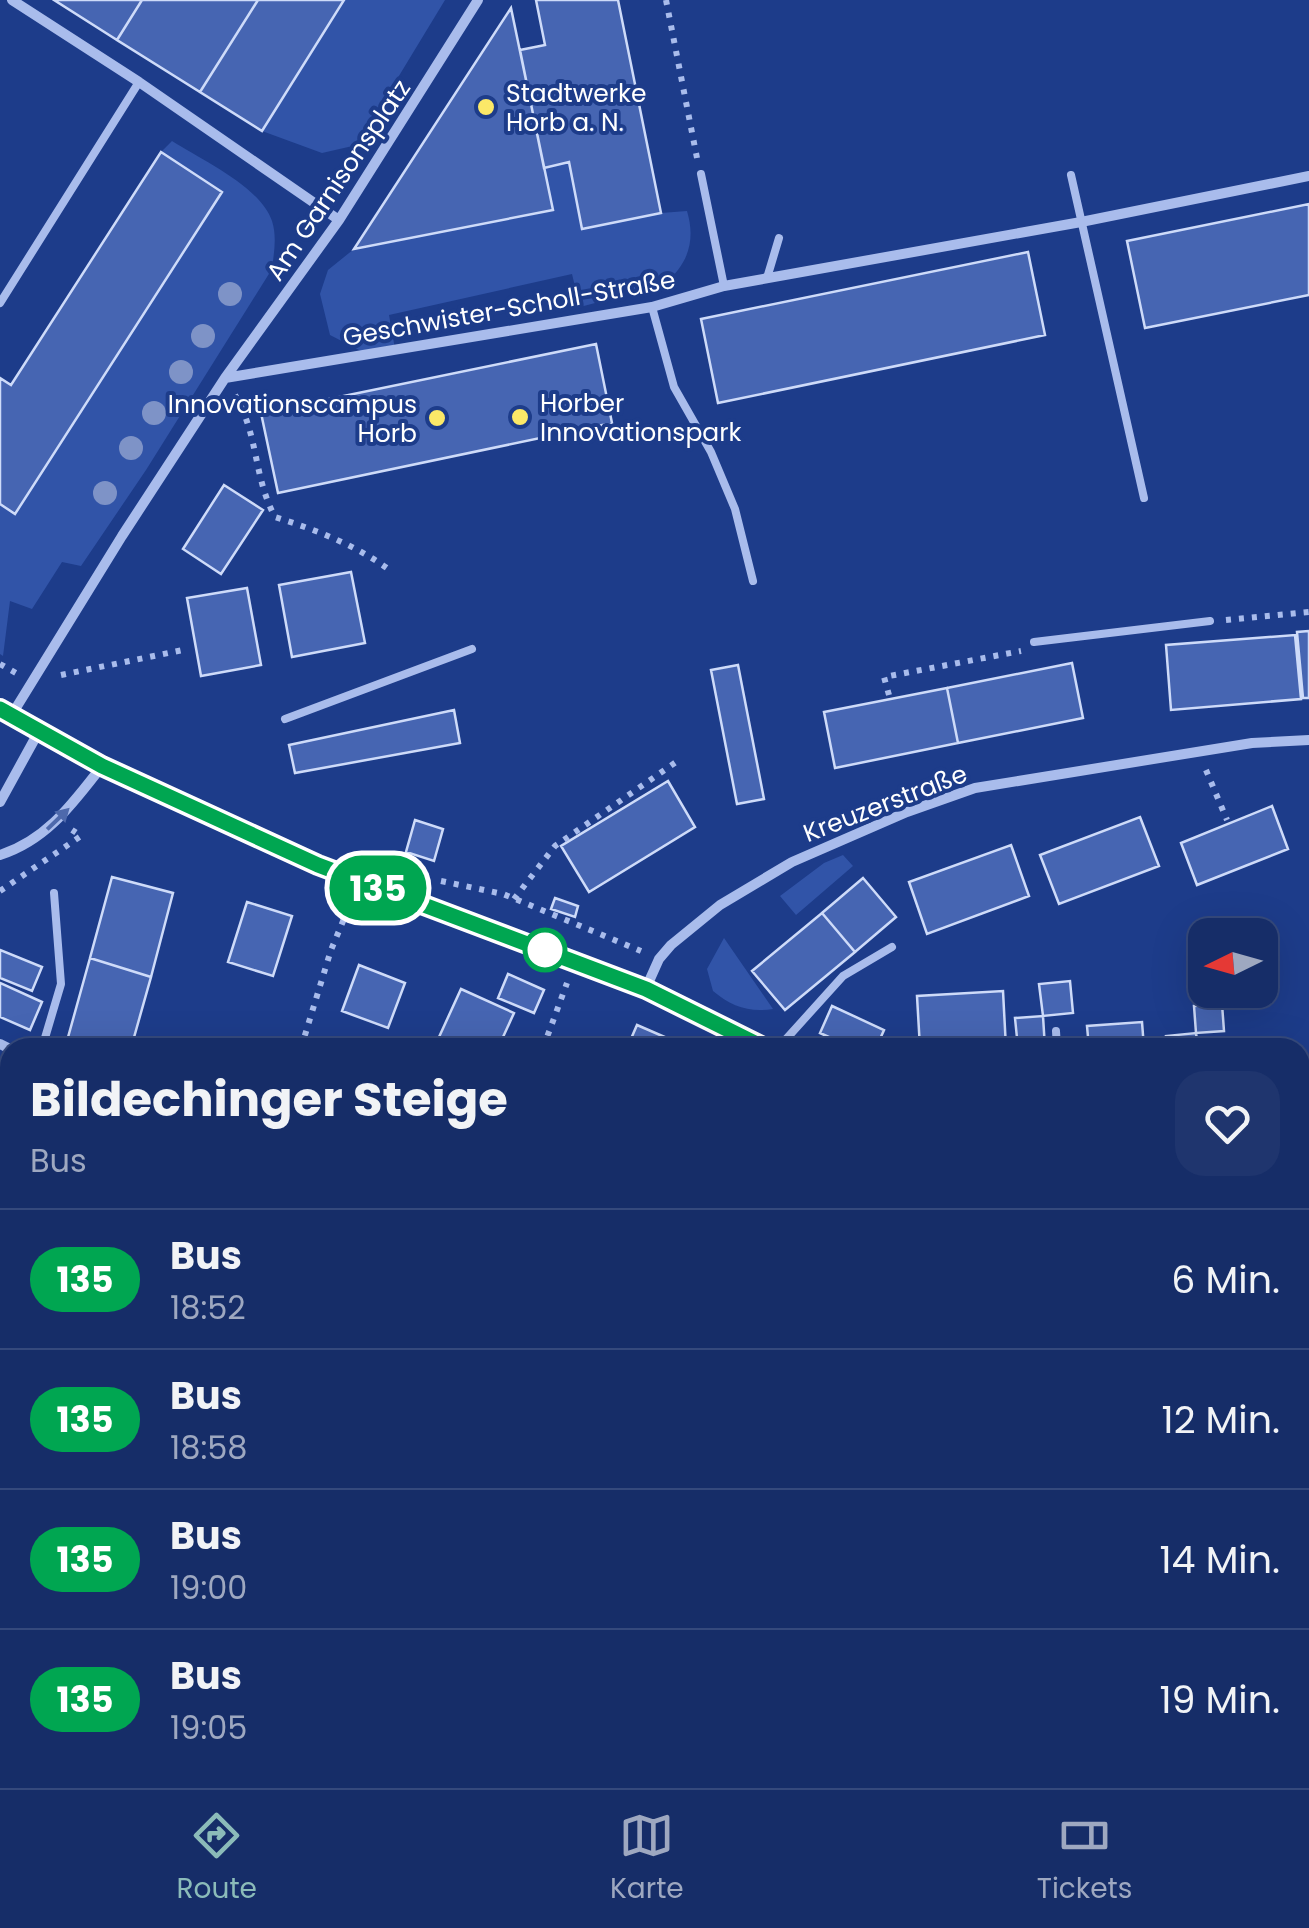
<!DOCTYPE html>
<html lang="de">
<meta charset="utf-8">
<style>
:root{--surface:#162d68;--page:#1f356e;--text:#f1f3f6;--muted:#9ea8c0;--line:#35497c;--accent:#8bbbb9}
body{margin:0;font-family:Poppins,sans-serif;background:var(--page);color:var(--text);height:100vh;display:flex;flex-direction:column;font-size:38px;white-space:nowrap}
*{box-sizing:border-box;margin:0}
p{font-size:32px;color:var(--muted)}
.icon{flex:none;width:55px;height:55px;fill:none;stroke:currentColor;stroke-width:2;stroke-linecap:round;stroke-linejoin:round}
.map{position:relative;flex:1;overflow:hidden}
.side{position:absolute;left:0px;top:1038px;width:1310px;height:752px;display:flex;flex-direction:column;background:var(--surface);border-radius:30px 30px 0 0;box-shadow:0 10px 40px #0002,0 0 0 2px var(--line)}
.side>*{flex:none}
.badge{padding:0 20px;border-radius:32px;font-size:35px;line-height:65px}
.needle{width:65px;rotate:265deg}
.tools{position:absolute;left:1188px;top:918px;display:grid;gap:20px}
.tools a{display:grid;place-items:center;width:90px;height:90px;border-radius:20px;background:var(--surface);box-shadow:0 10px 40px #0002,0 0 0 2px var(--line);font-size:50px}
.map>.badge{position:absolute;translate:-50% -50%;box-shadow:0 0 0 5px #fff}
.round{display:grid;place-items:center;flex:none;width:105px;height:105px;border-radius:30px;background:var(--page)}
.headline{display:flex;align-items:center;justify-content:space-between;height:170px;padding:0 30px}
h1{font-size:48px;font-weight:700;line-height:75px}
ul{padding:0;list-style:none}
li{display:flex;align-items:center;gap:30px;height:140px;padding:0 30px;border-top:2px solid var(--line)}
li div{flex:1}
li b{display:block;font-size:38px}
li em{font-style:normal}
li .badge{min-width:110px;font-weight:700;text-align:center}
.tab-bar{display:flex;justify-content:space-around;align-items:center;height:140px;border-top:2px solid var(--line);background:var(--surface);font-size:28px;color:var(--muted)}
.tab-bar a{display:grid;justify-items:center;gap:5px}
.tab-bar .current{color:var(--accent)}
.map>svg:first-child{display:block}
</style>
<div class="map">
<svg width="1309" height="1788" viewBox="0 0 1309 1788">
<rect width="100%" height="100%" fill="#1d3c8a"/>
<path fill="#3154a8" d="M344,0H445L357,145L322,153L262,131Z
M172,141C202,160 261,187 272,221C277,237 274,252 272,269L146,470L81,566L62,562L32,609L10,601L3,656L0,654V504L14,513L221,192L161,152Z
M569,162L583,228L661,213L687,211C696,241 688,265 663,285L580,307L572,274L389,315L395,349L361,351L330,335L320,294L328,270L354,249L552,211L544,168Z
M843,855L853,866L796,915L780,896L824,863Z
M724,938L773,1009C749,1013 731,1006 713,991L707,969Z"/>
<path fill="#4665b2" stroke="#cedbf9" stroke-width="2.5" d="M54,0H142L117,40Z
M142,0H258L200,92L117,40Z
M258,0H344L262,131L200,92Z
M536,0H618L661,213L582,229L569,162L544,168L520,50L545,45Z
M511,8L553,210L354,249Z
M161,152L222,192L15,514L0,504V378L11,385Z
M1309,204V295L1145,328L1127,241Z
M1028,252L1045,335L718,403L701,319Z
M596,344L612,423L278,493L261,413Z
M224,485L263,510L221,574L183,549Z
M351,572L365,643L292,657L279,585Z
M247,588L261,665L201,676L187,598Z
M1309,631V698H1303L1297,632Z
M1295,635L1301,699L1171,710L1166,645Z
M1072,663L1083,718L958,743L947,688Z
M738,665L764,799L737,804L711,670Z
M947,688L958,743L835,768L824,712Z
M454,710L460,743L295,773L289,745Z
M668,781L695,827L589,892L561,846Z
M1272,806L1288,849L1197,885L1181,843Z
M1140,817L1159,866L1059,904L1040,855Z
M415,820L443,829L434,861L406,852Z
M1011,845L1029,896L927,934L909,882Z
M112,877L173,893L151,977L90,958Z
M863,878L896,917L855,952L822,913Z
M555,898L578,906L575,917L551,909Z
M247,902L292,916L273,976L228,962Z
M822,913L855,952L785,1010L752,971Z
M0,950L42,967L32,991L0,978Z
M90,958L151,977L131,1048H91L67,1041Z
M359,965L405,983L388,1028L342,1011Z
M508,974L544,990L534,1013L498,998Z
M1070,981L1073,1013L1043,1016L1039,984Z
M0,983L42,1002L30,1030L0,1017Z
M461,989L514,1013L498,1048H434Z
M1003,991L1006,1048H920L917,996Z
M1222,1004L1224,1031L1196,1033L1194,1006Z
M832,1006L884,1030L876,1048H853L820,1033Z
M1043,1016L1045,1048H1018L1015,1018Z
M1142,1022L1144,1048H1089L1087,1026Z
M637,1025L690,1048H627Z
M1196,1033L1198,1048H1167L1166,1036Z
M0,1093L10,1099V1138L0,1132Z
M0,1132L10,1138V1153L0,1168Z
M0,1216L10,1222V1242L1,1256Z
M1309,1736V1788H1296L1300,1780Z
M265,1780L266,1788H213L212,1786Z
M648,1780H679L680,1788H649Z
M679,1780H711L712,1788H680Z
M711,1780H743L744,1788H712Z
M743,1780H775L776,1788H744Z
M1120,1780H1167L1176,1788H1113Z"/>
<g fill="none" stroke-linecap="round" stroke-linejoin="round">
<path stroke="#a9bcec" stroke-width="6" stroke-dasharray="5 8" stroke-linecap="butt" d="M666,0L697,158
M235,395C259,436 253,476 275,517C316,530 356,545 391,571
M1226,620L1309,612
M0,664L16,673
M61,675L188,649
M889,695L884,677L1021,651
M1206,770L1227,820
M441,881L503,894L641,951
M0,891L81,836L72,830
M514,899L555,846L679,760
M301,1048L331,950L351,902
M543,1048L567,983
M0,1364L10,1368
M0,1507L10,1467
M172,1780L173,1788
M879,1780L898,1788
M552,1788L553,1780
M1092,1788L1095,1780"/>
<path stroke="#a9bcec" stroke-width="8" d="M701,174L724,286
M1071,175L1144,498
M767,278L779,238
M0,303L139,82
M652,307L674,387L711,452L735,509L753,581
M1034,642L1210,621
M285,719L472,649
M1056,1031L1057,1048
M42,1048L61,984L54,893
M778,1048L843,976L892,947
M2,1737L10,1724
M25,1788L26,1780"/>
<path stroke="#a9bcec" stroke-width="10" d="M12,0L139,82L339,220
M225,378L339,220L478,0
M11,716L122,536L225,378L652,307L724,286L1081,222L1309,176
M0,802L38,733
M0,855C47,840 73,803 102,766
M646,988L659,959L671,945L720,905L792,862L907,812L975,788L1252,743L1309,740
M0,1044L10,1049
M0,1736L10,1742
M72,1780L84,1788"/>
<path stroke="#d5dff9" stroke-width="20" d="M0,709L102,766L318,865L646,989L765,1048
M1300,1215L1309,1216"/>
</g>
<g fill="#7e93c7">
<circle cx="230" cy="294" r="12"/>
<circle cx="203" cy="336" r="12"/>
<circle cx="181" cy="372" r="12"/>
<circle cx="154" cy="413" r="12"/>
<circle cx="131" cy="448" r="12"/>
<circle cx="105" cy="493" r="12"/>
</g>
<defs><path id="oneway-solid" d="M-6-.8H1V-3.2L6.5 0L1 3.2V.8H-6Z" transform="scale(2.5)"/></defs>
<use fill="#4e69ac" href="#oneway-solid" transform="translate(58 819) rotate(-44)"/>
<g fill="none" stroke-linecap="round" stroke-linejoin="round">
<defs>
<path id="line" d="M0,709L102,766L318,865L646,989L765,1048"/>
</defs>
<use href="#line" stroke="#fff" stroke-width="22"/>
<use href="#line" stroke="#00a651" stroke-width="15"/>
</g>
<g fill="#fbe868" stroke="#1d3c8a" stroke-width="4">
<circle cx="486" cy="107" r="10"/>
<circle cx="520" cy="417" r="10"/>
<circle cx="437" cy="418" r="10"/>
</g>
<circle fill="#fff" stroke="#00a651" stroke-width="5" cx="545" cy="950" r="20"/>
<g text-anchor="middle" stroke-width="8" stroke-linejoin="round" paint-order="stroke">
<g font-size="25" fill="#fff" stroke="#1d3c8a" text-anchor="start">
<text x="506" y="102">Stadtwerke<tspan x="506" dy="29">Horb a. N.</tspan></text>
<text x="540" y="412">Horber<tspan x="540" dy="29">Innovationspark</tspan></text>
<text x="417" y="413" text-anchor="end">Innovationscampus<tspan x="417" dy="29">Horb</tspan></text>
</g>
<g font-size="25" fill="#fff" stroke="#1d3c8a">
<text transform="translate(338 180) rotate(-56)" y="9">Am Garnisonsplatz</text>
<text transform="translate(509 308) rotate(-10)" y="9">Geschwister-Scholl-Straße</text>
<text transform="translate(885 803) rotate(-21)" y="9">Kreuzerstraße</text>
</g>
</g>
</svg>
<div class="tools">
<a><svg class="needle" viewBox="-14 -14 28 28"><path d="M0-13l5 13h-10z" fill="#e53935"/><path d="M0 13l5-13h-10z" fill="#9ea8c0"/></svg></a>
</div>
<b class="badge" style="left:378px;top:888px;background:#00a651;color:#fff">135</b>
<section class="side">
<div class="headline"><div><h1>Bildechinger Steige</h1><p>Bus</p></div><a class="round"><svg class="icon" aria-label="heart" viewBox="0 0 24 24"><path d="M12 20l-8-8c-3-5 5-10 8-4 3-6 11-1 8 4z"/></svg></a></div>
<ul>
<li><span class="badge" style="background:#00a651;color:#fff">135</span><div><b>Bus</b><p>18:52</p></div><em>6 Min.</em></li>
<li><span class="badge" style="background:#00a651;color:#fff">135</span><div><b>Bus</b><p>18:58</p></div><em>12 Min.</em></li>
<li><span class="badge" style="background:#00a651;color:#fff">135</span><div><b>Bus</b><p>19:00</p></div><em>14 Min.</em></li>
<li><span class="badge" style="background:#00a651;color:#fff">135</span><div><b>Bus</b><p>19:05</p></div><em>19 Min.</em></li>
</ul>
</section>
</div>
<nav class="tab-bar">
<a class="current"><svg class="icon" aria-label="directions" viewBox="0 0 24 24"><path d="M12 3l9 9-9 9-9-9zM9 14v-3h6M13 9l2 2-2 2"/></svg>Route</a>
<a><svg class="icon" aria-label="map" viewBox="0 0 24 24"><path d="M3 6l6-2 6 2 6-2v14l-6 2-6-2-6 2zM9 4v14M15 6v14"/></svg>Karte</a>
<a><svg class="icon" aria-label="tickets" viewBox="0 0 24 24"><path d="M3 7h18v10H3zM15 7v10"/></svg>Tickets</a>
</nav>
